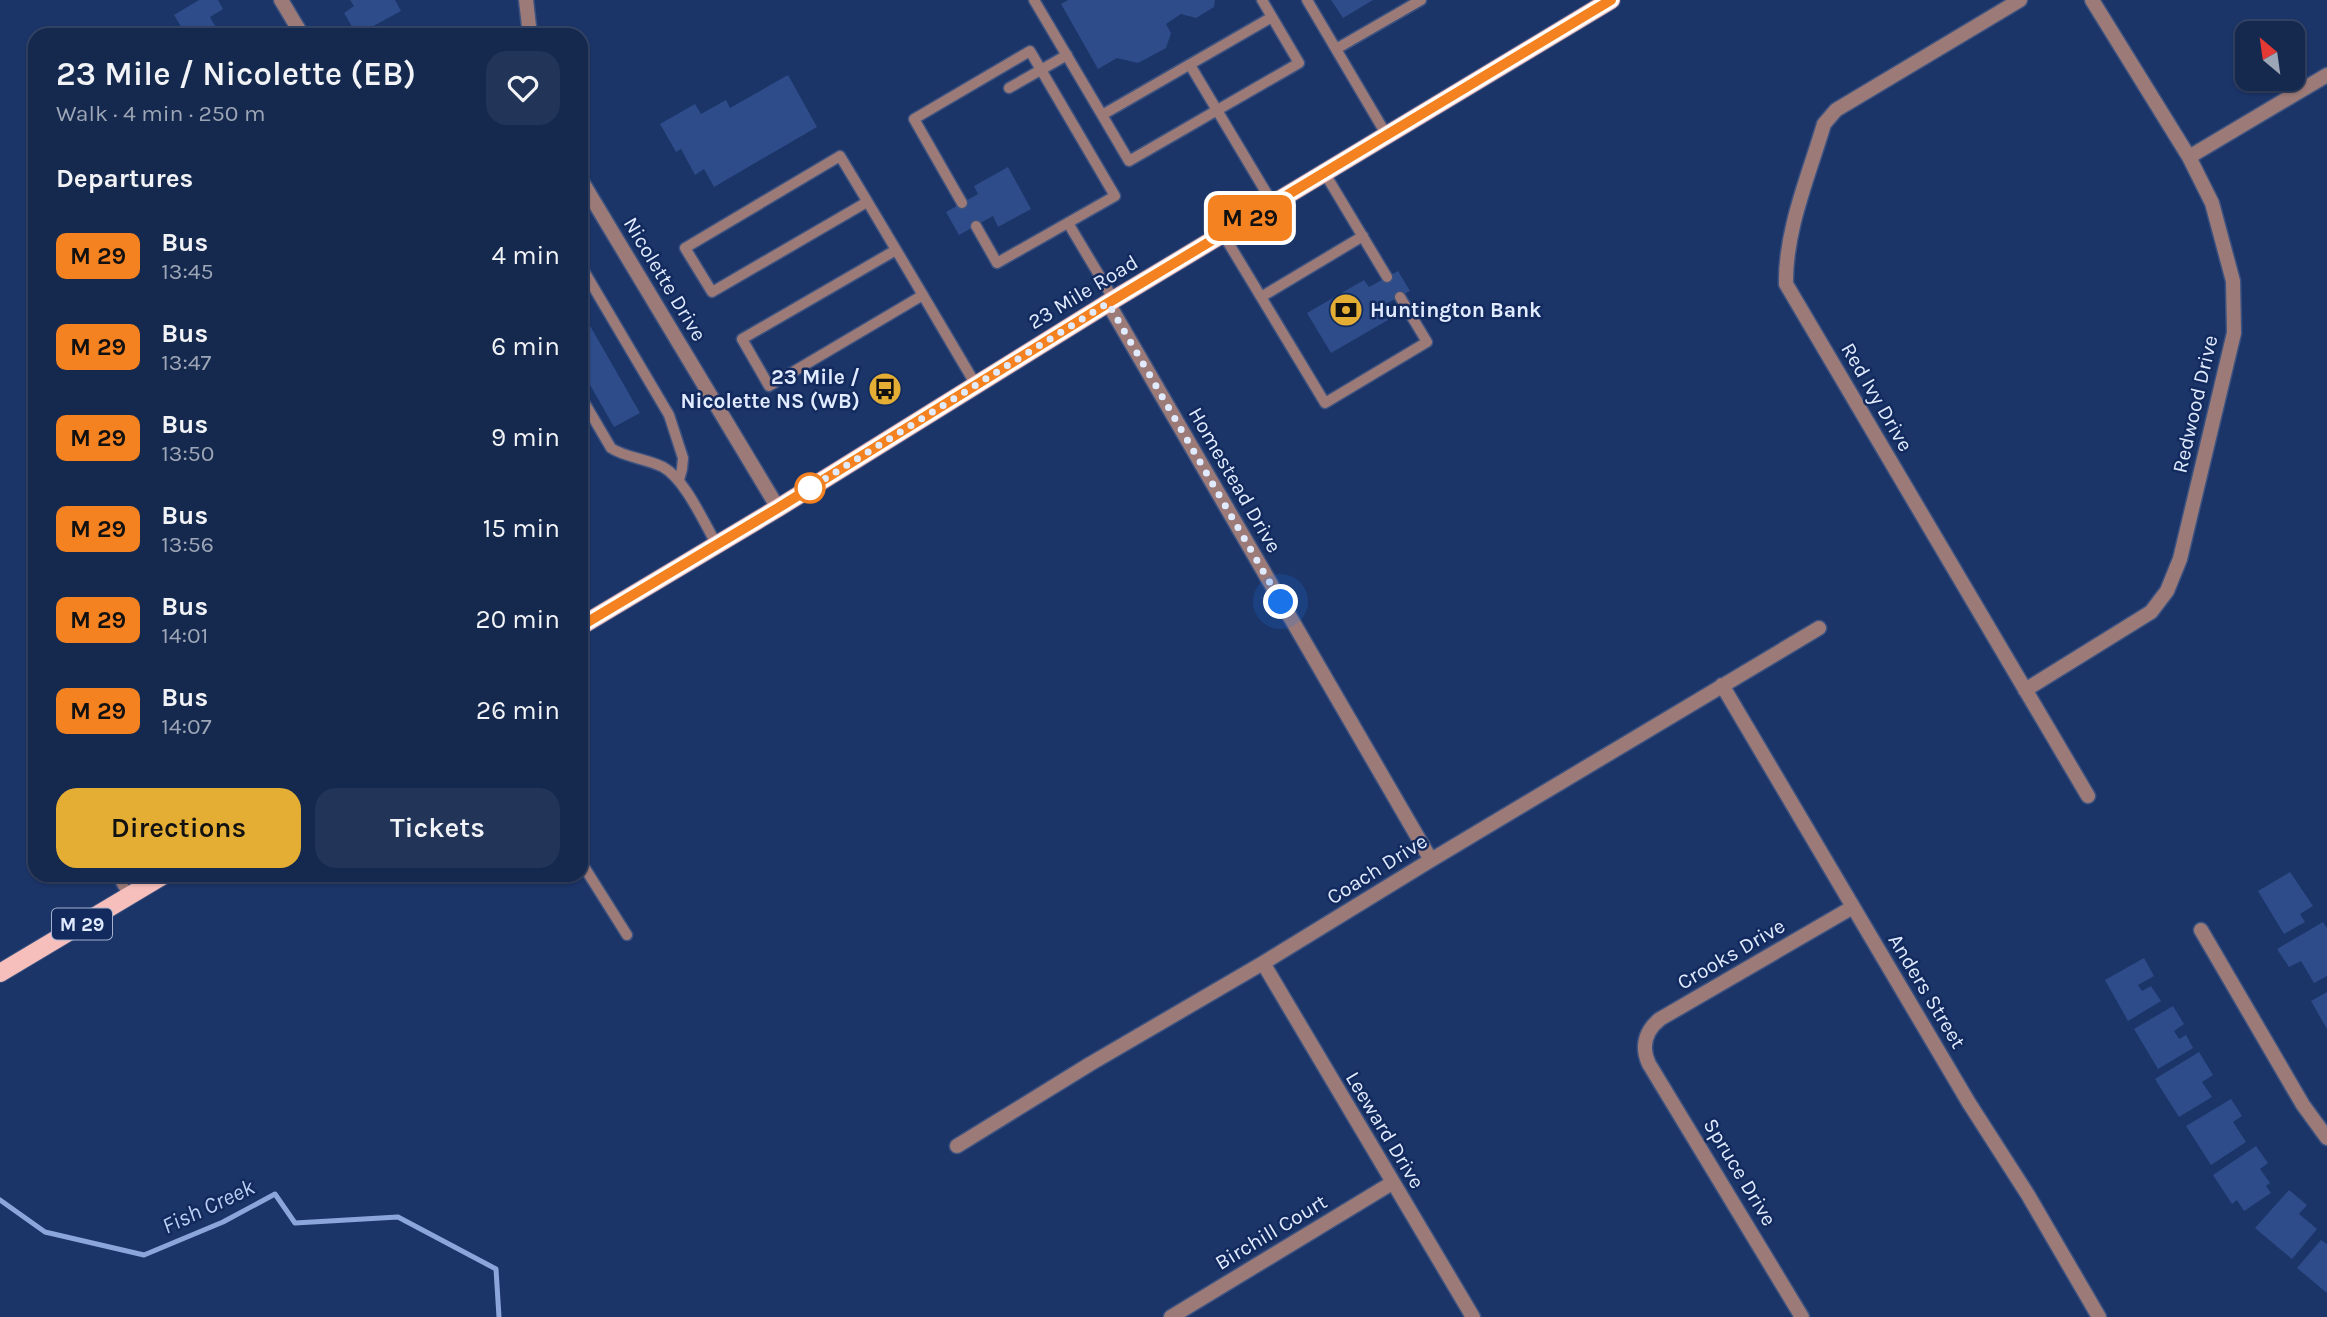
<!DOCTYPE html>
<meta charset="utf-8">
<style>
:root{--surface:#15284e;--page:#223458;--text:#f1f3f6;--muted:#9da6b6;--line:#344466;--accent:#e4ae35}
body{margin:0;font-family:Karla,sans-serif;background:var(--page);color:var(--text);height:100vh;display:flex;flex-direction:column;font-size:26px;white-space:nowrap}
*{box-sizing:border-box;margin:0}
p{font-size:23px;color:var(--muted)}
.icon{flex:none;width:38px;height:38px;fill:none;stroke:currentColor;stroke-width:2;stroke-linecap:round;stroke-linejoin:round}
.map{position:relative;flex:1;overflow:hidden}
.side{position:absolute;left:28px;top:28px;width:560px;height:854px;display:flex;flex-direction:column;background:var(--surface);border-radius:21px;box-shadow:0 2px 5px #0004,0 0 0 2px var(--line)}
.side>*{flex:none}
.badge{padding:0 14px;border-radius:10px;font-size:24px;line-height:46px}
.needle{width:46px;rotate:331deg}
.tools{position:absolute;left:2235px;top:21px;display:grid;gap:14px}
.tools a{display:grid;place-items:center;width:70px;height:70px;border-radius:14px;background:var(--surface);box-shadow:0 2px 5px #0004,0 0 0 2px var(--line);font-size:35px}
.you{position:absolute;width:35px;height:35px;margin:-18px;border:5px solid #fff;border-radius:50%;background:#1a73e8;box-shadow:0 0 0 10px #1a73e833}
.map>.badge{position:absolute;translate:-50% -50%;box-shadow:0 0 0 4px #fff}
h2{padding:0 28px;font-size:26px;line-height:63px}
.round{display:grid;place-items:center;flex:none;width:74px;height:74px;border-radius:21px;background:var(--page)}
.overview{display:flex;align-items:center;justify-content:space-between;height:119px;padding:0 28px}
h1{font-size:33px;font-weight:600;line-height:52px}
.primary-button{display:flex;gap:14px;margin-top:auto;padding:14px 28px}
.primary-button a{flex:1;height:80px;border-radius:21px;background:var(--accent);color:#111;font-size:28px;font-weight:600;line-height:80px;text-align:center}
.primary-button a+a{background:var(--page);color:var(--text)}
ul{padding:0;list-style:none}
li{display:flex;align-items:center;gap:21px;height:91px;padding:0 28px}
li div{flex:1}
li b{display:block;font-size:26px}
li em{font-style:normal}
li .badge{min-width:77px;font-weight:700;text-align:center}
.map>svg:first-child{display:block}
</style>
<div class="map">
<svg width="2327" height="1317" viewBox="0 0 2327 1317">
<rect width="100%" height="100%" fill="#1c3568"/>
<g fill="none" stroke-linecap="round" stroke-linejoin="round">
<path stroke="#8ba6db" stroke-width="5" d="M0,1200L45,1232L144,1255L223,1222L275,1194L295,1223L398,1217L496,1269L499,1317"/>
</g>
<path fill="#2d4c89" d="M199,0H218L223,9L210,17L215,26L200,35H186L174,15Z
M350,0H395L401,11L357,35L344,13L354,6Z
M1068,0H1215L1214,7L1196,18L1181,14L1166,24L1171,33L1166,48L1138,63L1117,58L1098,69L1061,4Z
M1331,0H1373L1343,18Z
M788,75L817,127L714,187L704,169L695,175L681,149L676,152L660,124L695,104L701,114L726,100L730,108Z
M1008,167L1031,209L998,227L993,216L959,235L946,212L978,194L974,186Z
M1398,271L1410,291L1380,307L1388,320L1331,353L1307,313L1364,280L1369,287Z
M581,310L640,413L614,427L581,369Z
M2290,872L2313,906L2300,914L2305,922L2284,934L2258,891Z
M2323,922L2327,928V976L2314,983L2301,961L2289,967L2277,949Z
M2144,958L2154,976L2138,985L2142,991L2151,986L2161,1001L2128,1021L2105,980Z
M2327,992V1029L2311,1001Z
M2173,1006L2184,1024L2174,1031L2179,1039L2186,1035L2193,1048L2158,1069L2134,1029Z
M2199,1052L2213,1075L2202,1082L2212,1097L2179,1117L2155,1079Z
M2231,1099L2242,1116L2233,1122L2246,1142L2211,1165L2186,1126Z
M2256,1146L2268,1163L2260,1169L2270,1183L2266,1186L2271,1193L2244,1211L2237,1200L2232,1204L2213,1175Z
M2289,1190L2307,1205L2299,1214L2317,1229L2292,1259L2255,1228Z
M2321,1240L2327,1244V1293L2297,1268Z"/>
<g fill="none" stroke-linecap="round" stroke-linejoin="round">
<defs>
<path id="service" d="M1034,0L1102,115L1272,17L1262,0
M1307,0L1386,134
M1336,49L1421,0
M1190,65L1273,204
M1009,88L1067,55
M1102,115L1129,161L1299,63L1272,17
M1324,172L1387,277
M867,202L712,292L685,248L840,156C886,232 931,309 976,385
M962,203L914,119L1030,51L1115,196L997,263L976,226
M1068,223L1114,300
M1223,234L1325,403L1427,342L1400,297
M896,250L742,339L769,386L923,295
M581,266L669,415L683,458L682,469L679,480
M1261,297L1363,236
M581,397L611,448C624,457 647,459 663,467C685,479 704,523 717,545
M581,862L627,935
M117,875L129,896"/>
<path id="minor" d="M281,0L302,35
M526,0L530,35
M2020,0L1836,110L1824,124C1809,175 1785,230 1786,284L2088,796
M2189,157L2327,75
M581,180L778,508
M1108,303L1431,860
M1722,685L1969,1103L2028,1195L2099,1317
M2025,690L2151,612L2167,591L2180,559L2234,333L2233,281L2212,203L2189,157L2092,0
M2201,930L2303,1105L2327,1138
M1263,963L1473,1317
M957,1146L1090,1064L1263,963L1431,860L1819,628
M1171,1317L1392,1183
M1802,1317L1649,1064C1641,1047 1645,1031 1660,1019L1853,907"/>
<path id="primary" d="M581,626L778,508L1108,303L1611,0
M0,973L164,875"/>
</defs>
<use href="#service" stroke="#3c5280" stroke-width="13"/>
<use href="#minor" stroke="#3c5280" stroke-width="17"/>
<use href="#primary" stroke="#3c5280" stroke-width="20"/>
<use href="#service" stroke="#9c7a77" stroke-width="10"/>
<use href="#minor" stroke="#9c7a77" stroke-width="14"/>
<use href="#primary" stroke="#f7bfbb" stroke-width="18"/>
</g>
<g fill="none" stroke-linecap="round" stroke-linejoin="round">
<defs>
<path id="line" d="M581,626L778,508L1108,303L1611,0"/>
</defs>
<use href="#line" stroke="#fff" stroke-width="16"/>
<use href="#line" stroke="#f58220" stroke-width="10"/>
<path stroke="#e1ebff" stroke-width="7" stroke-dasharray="0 12.6" d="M810,488L807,490L1108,303L1281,602"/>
</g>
<defs>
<symbol id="bank-disc" viewBox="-11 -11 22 22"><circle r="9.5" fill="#e4ae35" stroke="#122a5d"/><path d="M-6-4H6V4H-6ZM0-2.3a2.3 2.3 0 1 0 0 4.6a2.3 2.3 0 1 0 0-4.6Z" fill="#111"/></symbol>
<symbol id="bus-disc" viewBox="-11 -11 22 22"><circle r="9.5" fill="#e4ae35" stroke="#122a5d"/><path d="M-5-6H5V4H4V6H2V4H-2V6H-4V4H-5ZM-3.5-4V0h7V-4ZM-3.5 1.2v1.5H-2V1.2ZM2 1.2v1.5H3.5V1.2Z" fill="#111"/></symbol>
</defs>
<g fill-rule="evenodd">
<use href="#bank-disc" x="1327" y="291" width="38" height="38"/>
<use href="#bus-disc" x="866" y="370" width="38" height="38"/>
</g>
<circle fill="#fff" stroke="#f58220" stroke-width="3.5" cx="810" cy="488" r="14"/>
<g text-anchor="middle" stroke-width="5" stroke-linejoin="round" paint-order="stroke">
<rect fill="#122a5d" stroke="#a3b1ce" stroke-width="2" x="52" y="908.5" width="60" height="31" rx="5"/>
<g font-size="19" font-weight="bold" fill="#e1ebff">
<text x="82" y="931">M 29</text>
</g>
<g font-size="21" fill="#e1ebff" stroke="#122a5d">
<text transform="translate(665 279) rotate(59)" y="7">Nicolette Drive</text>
<text transform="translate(1083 292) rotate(-31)" y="7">23 Mile Road</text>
<text transform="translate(1877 397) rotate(60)" y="7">Red Ivy Drive</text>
<text transform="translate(2195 404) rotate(-77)" y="7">Redwood Drive</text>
<text transform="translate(1235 480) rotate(60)" y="7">Homestead Drive</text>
<text transform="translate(1377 869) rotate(-32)" y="7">Coach Drive</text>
<text transform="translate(1731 954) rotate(-30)" y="7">Crooks Drive</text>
<text transform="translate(1927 991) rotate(59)" y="7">Anders Street</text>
<text transform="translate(1385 1130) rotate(59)" y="7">Leeward Drive</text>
<text transform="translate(1740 1172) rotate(59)" y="7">Spruce Drive</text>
<text transform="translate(1271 1232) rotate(-31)" y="7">Birchill Court</text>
</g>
<g font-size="21" font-weight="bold" fill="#e1ebff" stroke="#122a5d" text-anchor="start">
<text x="1370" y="317">Huntington Bank</text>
<text x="860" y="384" text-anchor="end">23 Mile /<tspan x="860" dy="24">Nicolette NS (WB)</tspan></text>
</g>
<g font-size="23" font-style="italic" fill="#bbcef3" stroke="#122a5d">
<text transform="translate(208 1206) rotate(-25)" y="8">Fish Creek</text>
</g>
</g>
</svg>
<div class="tools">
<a><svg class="needle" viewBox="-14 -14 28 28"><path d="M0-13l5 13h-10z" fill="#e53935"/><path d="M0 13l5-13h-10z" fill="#9da6b6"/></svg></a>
</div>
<div class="you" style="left:1281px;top:602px"></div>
<b class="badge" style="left:1250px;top:218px;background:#f58220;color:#111">M 29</b>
<section class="side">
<div class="overview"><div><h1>23 Mile / Nicolette (EB)</h1><p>Walk · 4 min · 250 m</p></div><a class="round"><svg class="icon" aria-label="heart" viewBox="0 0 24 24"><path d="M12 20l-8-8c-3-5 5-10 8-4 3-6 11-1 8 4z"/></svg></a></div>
<h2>Departures</h2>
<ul>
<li><span class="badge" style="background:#f58220;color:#111">M 29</span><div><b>Bus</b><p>13:45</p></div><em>4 min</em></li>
<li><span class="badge" style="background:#f58220;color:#111">M 29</span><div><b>Bus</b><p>13:47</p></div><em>6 min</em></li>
<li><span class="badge" style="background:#f58220;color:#111">M 29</span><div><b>Bus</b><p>13:50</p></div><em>9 min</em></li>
<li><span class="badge" style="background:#f58220;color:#111">M 29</span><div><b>Bus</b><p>13:56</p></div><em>15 min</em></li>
<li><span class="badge" style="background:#f58220;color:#111">M 29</span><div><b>Bus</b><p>14:01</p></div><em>20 min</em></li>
<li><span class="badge" style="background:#f58220;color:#111">M 29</span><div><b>Bus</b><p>14:07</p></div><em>26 min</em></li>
</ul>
<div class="primary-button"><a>Directions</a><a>Tickets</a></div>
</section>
</div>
